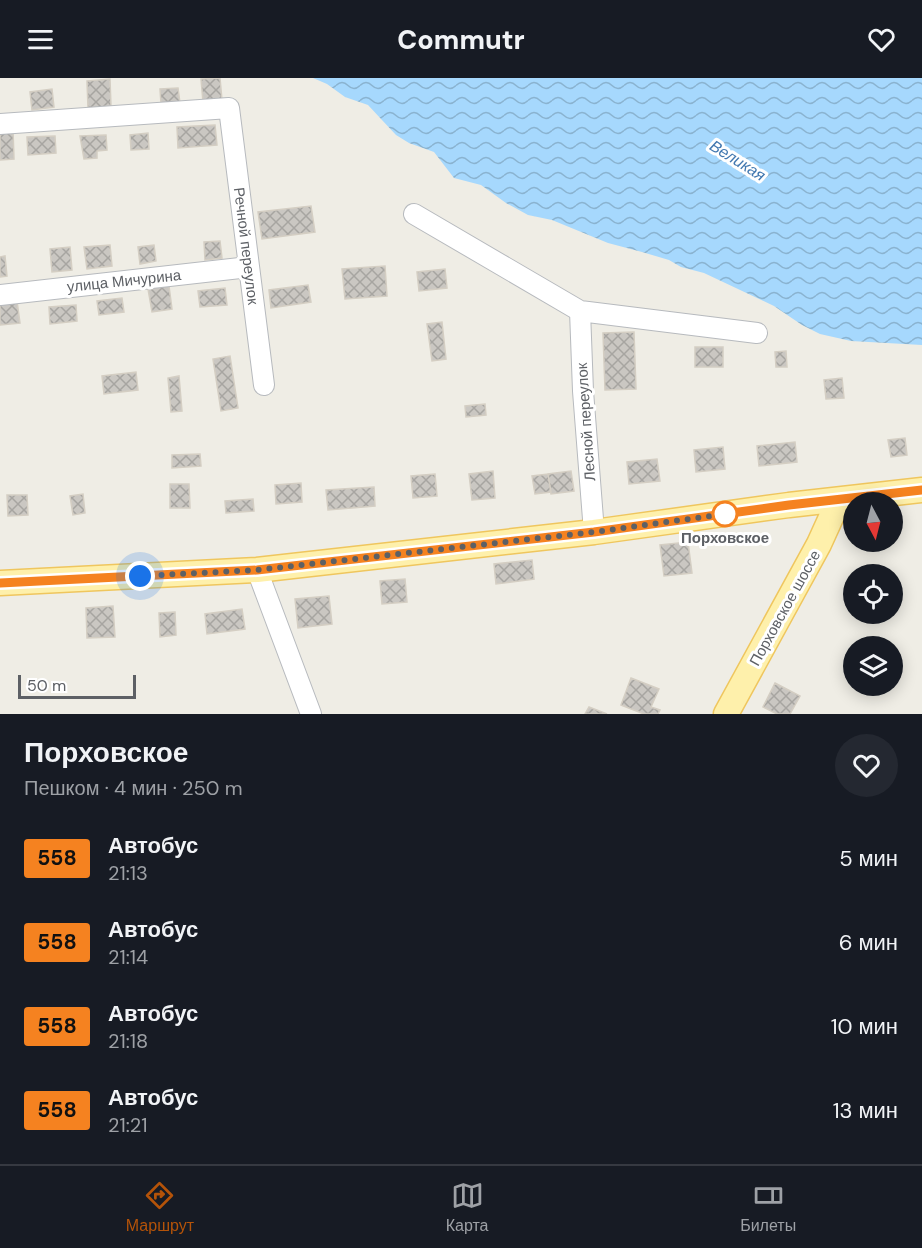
<!DOCTYPE html>
<html lang="ru">
<meta charset="utf-8">
<style>
:root{--surface:#171b24;--page:#242831;--text:#f1f3f6;--muted:#9ea1a6;--line:#363941;--accent:#b45309}
body{margin:0;font-family:"DM Sans",sans-serif;background:var(--page);color:var(--text);height:100vh;display:flex;flex-direction:column;font-size:22px;white-space:nowrap}
*{box-sizing:border-box;margin:0}
p{font-size:20px;color:var(--muted)}
.icon{flex:none;width:33px;height:33px;fill:none;stroke:currentColor;stroke-width:2;stroke-linecap:round;stroke-linejoin:round}
.map{position:relative;height:636px;overflow:hidden}
.details{display:flex;flex-direction:column;background:var(--surface);flex:1}
.details>*{flex:none}
.badge{padding:0 12px;border-radius:4px;font-size:21px;line-height:39px}
.needle{width:39px;rotate:173deg}
.buttons{position:absolute;left:843px;top:414px;display:grid;gap:12px}
.buttons a{display:grid;place-items:center;width:60px;height:60px;border-radius:50%;background:var(--surface);box-shadow:0 3px 15px #0003;font-size:30px}
.scale{position:absolute;left:18px;bottom:15px;width:118px;box-sizing:border-box;padding-left:6px;border:3px solid #5d6065;border-top:0;font-size:16px;line-height:21px;white-space:nowrap;color:#5d6065;-webkit-text-stroke:4px #fff;paint-order:stroke}
.you{position:absolute;width:30px;height:30px;margin:-15px;border:4px solid #fff;border-radius:50%;background:#1a73e8;box-shadow:0 0 0 9px #1a73e833}
.map>.badge{position:absolute;translate:-50% -50%;box-shadow:0 0 0 3px #fff}
.round{display:grid;place-items:center;flex:none;width:63px;height:63px;border-radius:32px;background:var(--page)}
.headline{display:flex;align-items:center;justify-content:space-between;height:102px;padding:0 24px}
h1{font-size:28px;font-weight:800;line-height:45px}
ul{padding:0;list-style:none}
li{display:flex;align-items:center;gap:18px;height:84px;padding:0 24px}
li div{flex:1}
li b{display:block;font-size:22px}
li em{font-style:normal}
li .badge{min-width:66px;font-weight:700;text-align:center}
header{display:flex;justify-content:space-between;align-items:center;height:78px;padding:0 24px;background:var(--surface);font-size:27px;font-weight:800}
.tab-bar{display:flex;justify-content:space-around;align-items:center;height:84px;border-top:2px solid var(--line);background:var(--surface);font-size:16px;color:var(--muted)}
.tab-bar a{display:grid;justify-items:center;gap:3px}
.tab-bar .active{color:var(--accent)}
.map>svg:first-child{display:block}
</style>
<header><svg class="icon" aria-label="menu" viewBox="0 0 24 24"><path d="M4 6h16M4 12h16M4 18h16"/></svg>Commutr<svg class="icon" aria-label="heart" viewBox="0 0 24 24"><path d="M12 20l-8-8c-3-5 5-10 8-4 3-6 11-1 8 4z"/></svg></header>
<div class="map">
<svg width="922" height="636" viewBox="0 0 922 636">
<defs>
<pattern id="water-waves" width="16" height="10" patternUnits="userSpaceOnUse" patternTransform="scale(1.5)"><rect width="16" height="10" fill="#a6d8fd"/><path d="M0 5q4-4 8 0t8 0" fill="none" stroke="#8ab3d0"/></pattern>
<pattern id="building-cross-hatch" width="8" height="8" patternUnits="userSpaceOnUse" patternTransform="scale(1.5)"><rect width="8" height="8" fill="#cac7c2"/><path d="M0 0l8 8M0 8l8-8" fill="none" stroke="#a7a5a1"/></pattern>
</defs>
<rect width="100%" height="100%" fill="#efede5"/>
<path fill="url(#water-waves)" d="M313,0H922V267L851,263L820,256L802,247L774,228L704,195L681,189L669,182L642,174L608,165L552,142L528,137L506,125L481,107L454,100L434,74L409,65L396,57L368,27L345,19L327,6Z"/>
<path fill="url(#building-cross-hatch)" stroke="#d4cec3" stroke-width="1.5" d="M220,0L222,22L203,24L201,1Z
M110,1L111,28L88,30L87,3Z
M178,10L180,25L161,26L160,11Z
M52,11L54,29L32,32L30,14Z
M215,47L217,67L178,70L177,49Z
M13,52L14,81L0,82V53Z
M148,55L149,71L131,72L130,57Z
M106,57L107,72L97,73V80L84,81L80,58Z
M55,58L56,75L28,77L27,59Z
M311,128L315,154L262,161L258,134Z
M220,163L222,180L205,182L204,164Z
M110,167L112,188L87,191L84,169Z
M154,167L156,183L140,186L138,169Z
M70,169L72,192L52,194L50,171Z
M5,178L7,198L0,199V179Z
M385,188L387,218L345,221L342,191Z
M445,191L447,210L419,213L417,194Z
M308,207L311,224L271,230L269,212Z
M169,208L172,231L152,234L148,211Z
M225,210L227,227L200,229L198,213Z
M122,220L124,234L99,237L97,223Z
M17,223L20,245L0,247V225Z
M76,227L77,243L50,246L49,229Z
M442,244L446,281L432,283L427,246Z
M634,254L636,311L605,312L603,255Z
M695,269H723V289H695Z
M786,273L787,289H776L775,274Z
M230,278L238,330L221,333L213,281Z
M136,294L138,312L104,316L102,298Z
M179,298L182,333L171,334L168,300Z
M842,300L844,320L826,321L824,302Z
M485,326L486,337L466,339L465,328Z
M905,360L907,377L891,379L888,362Z
M795,364L797,384L759,388L757,368Z
M723,369L725,391L696,394L694,372Z
M200,376L201,388L172,390V377Z
M657,381L660,403L629,406L627,384Z
M493,393L495,420L472,422L469,396Z
M571,393L574,413L551,416L548,396Z
M435,396L437,418L413,420L411,398Z
M548,396L551,414L535,416L532,398Z
M301,405L302,424L276,426L275,407Z
M170,406H189L190,430H170Z
M374,409L375,428L328,432L326,412Z
M83,416L85,435L73,437L70,418Z
M7,417H27L28,437L8,438Z
M253,421L254,433L226,435L225,423Z
M688,464L692,495L664,498L660,467Z
M532,482L534,501L496,506L494,486Z
M405,501L407,524L382,526L380,503Z
M329,518L332,546L298,550L295,521Z
M113,528L115,559L87,560L86,530Z
M242,531L245,551L207,556L205,536Z
M175,534L176,557L160,559L159,535Z
M631,600L659,611L651,629L660,632L658,636H644L621,627Z
M775,605L800,618L790,636H777L763,629Z
M589,629L607,636H585Z"/>
<g fill="none" stroke-linecap="round" stroke-linejoin="round">
<defs>
<path id="minor" d="M0,46L229,30L264,307
M414,136L580,233L583,313L594,454
M0,217L249,189
M580,233L757,255
M257,492L311,636"/>
<path id="major" d="M0,505L257,492L594,454L789,427L922,412
M726,636L819,466L839,422"/>
</defs>
<use href="#minor" stroke="#b7babe" stroke-width="22"/>
<use href="#major" stroke="#efc65e" stroke-width="27"/>
<use href="#minor" stroke="#fff" stroke-width="20"/>
<use href="#major" stroke="#fef0ab" stroke-width="24"/>
</g>
<g fill="none" stroke-linecap="round" stroke-linejoin="round">
<defs>
<path id="line" d="M0,505L257,492L594,454L789,427L922,412"/>
</defs>
<use href="#line" stroke="#fff" stroke-width="14"/>
<use href="#line" stroke="#f58220" stroke-width="9"/>
<path stroke="#5d6065" stroke-width="6" stroke-dasharray="0 10.8" d="M140,498L257,492L594,454L725,436"/>
</g>
<circle fill="#fff" stroke="#f58220" stroke-width="3" cx="725" cy="436" r="12"/>
<g text-anchor="middle" stroke-width="6" stroke-linejoin="round" paint-order="stroke">
<g font-size="15" fill="#5d6065" stroke="#fff">
<text transform="translate(246 168) rotate(83)" y="5">Речной переулок</text>
<text transform="translate(124 203) rotate(-6)" y="5">улица Мичурина</text>
<text transform="translate(586 344) rotate(-94)" y="5">Лесной переулок</text>
<text transform="translate(785 530) rotate(-61)" y="5">Порховское шоссе</text>
</g>
<g font-size="15" font-weight="bold" fill="#5d6065" stroke="#fff">
<text x="725" y="465">Порховское</text>
</g>
<g font-size="16" font-style="italic" fill="#4278b0" stroke="#fff">
<text transform="translate(738 82) rotate(32)" y="6">Великая</text>
</g>
</g>
</svg>
<div class="buttons">
<a><svg class="needle" viewBox="-14 -14 28 28"><path d="M0-13l5 13h-10z" fill="#e53935"/><path d="M0 13l5-13h-10z" fill="#9ea1a6"/></svg></a>
<a><svg class="icon" aria-label="locate" viewBox="0 0 24 24"><circle cx="12" cy="12" r="6"/><path d="M12 2v4M12 18v4M2 12h4M18 12h4"/></svg></a>
<a><svg class="icon" aria-label="layers" viewBox="0 0 24 24"><path d="M12 4l9 5-9 5-9-5zM3 14l9 5 9-5"/></svg></a>
</div>
<div class="scale">50 m</div>
<div class="you" style="left:140px;top:498px"></div>
</div>
<section class="details">
<div class="headline"><div><h1>Порховское</h1><p>Пешком · 4 мин · 250 m</p></div><a class="round"><svg class="icon" aria-label="heart" viewBox="0 0 24 24"><path d="M12 20l-8-8c-3-5 5-10 8-4 3-6 11-1 8 4z"/></svg></a></div>
<ul>
<li><span class="badge" style="background:#f58220;color:#111">558</span><div><b>Автобус</b><p>21:13</p></div><em>5 мин</em></li>
<li><span class="badge" style="background:#f58220;color:#111">558</span><div><b>Автобус</b><p>21:14</p></div><em>6 мин</em></li>
<li><span class="badge" style="background:#f58220;color:#111">558</span><div><b>Автобус</b><p>21:18</p></div><em>10 мин</em></li>
<li><span class="badge" style="background:#f58220;color:#111">558</span><div><b>Автобус</b><p>21:21</p></div><em>13 мин</em></li>
</ul>
</section>
<nav class="tab-bar">
<a class="active"><svg class="icon" aria-label="directions" viewBox="0 0 24 24"><path d="M12 3l9 9-9 9-9-9zM9 14v-3h6M13 9l2 2-2 2"/></svg>Маршрут</a>
<a><svg class="icon" aria-label="map" viewBox="0 0 24 24"><path d="M3 6l6-2 6 2 6-2v14l-6 2-6-2-6 2zM9 4v14M15 6v14"/></svg>Карта</a>
<a><svg class="icon" aria-label="tickets" viewBox="0 0 24 24"><path d="M3 7h18v10H3zM15 7v10"/></svg>Билеты</a>
</nav>
